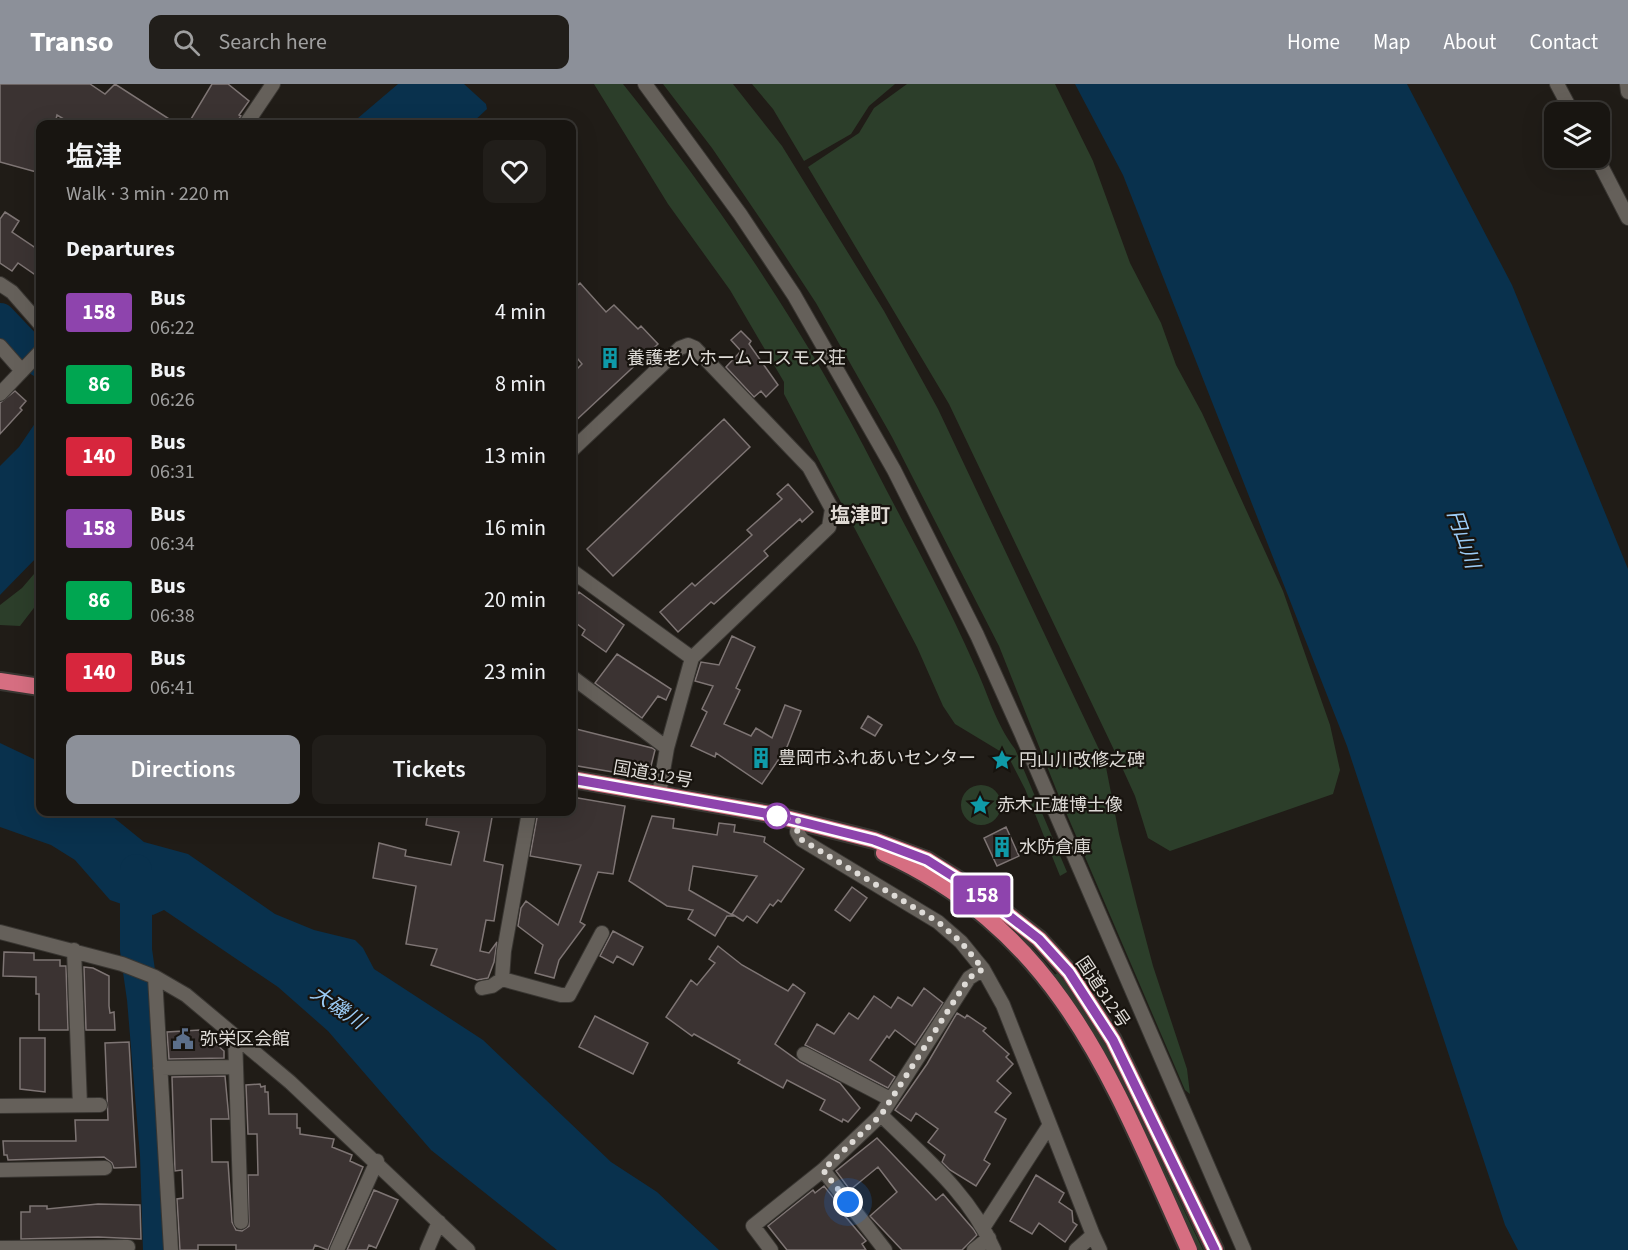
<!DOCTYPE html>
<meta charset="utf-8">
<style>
:root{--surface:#181511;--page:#211e1a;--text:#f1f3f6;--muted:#9f9f9f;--line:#363431;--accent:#8c9099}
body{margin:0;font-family:"Source Sans 3","Noto Sans JP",sans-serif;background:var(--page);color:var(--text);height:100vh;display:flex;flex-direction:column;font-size:22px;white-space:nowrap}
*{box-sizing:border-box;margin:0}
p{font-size:20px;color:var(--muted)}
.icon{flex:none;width:33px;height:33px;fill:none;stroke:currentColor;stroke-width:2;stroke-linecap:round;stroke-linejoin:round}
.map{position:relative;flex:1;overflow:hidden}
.drawer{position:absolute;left:36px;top:36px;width:540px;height:696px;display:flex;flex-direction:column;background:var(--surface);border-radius:12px;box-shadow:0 6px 24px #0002,0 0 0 2px var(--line)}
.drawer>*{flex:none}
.badge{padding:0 12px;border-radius:4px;font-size:21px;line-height:39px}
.tools{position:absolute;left:1544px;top:18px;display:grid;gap:12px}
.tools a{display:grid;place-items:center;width:66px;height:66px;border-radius:12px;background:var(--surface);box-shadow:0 6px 24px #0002,0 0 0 2px var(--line);font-size:30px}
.you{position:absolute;width:30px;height:30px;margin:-15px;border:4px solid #fff;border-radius:50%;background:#1a73e8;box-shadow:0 0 0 9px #1a73e833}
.map>.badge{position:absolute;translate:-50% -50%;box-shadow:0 0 0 3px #fff}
h2{padding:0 30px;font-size:22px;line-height:54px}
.round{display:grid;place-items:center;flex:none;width:63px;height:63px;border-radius:12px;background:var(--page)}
.head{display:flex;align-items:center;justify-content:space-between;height:102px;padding:0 30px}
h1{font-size:28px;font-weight:600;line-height:45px}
.primary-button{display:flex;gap:12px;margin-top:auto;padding:12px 30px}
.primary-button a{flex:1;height:69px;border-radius:12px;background:var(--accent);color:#fff;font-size:24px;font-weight:600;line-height:69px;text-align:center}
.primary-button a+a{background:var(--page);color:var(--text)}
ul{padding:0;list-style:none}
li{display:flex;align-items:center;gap:18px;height:72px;padding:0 30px}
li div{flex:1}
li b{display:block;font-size:22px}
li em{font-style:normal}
li .badge{min-width:66px;font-weight:700;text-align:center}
header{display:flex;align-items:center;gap:36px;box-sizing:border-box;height:84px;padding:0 30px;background:var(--accent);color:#fff}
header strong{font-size:28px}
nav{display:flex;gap:33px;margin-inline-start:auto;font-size:21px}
.search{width:420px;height:54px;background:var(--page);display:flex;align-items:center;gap:15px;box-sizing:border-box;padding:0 21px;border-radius:12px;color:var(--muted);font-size:22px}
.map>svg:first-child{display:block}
</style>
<header>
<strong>Transo</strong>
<div class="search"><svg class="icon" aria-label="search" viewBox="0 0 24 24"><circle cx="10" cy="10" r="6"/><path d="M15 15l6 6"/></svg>Search here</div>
<nav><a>Home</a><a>Map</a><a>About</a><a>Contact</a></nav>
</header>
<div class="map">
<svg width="1628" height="1166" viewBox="0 0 1628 1166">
<rect width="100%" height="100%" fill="#201c17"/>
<path fill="#2c3e2a" d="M594,0H623C720,121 806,248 876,386C909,450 945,514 974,580C988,609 995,639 1015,665L1067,788L1060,792L1025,705L1008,672L955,640L943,622L917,563L784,310V298L730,206L668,120Z
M663,0H733L782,62L884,227L938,325L1105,678L1119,750L1137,822L1153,882L1187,985L1190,1010L1185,1006L1056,705L999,562L892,353L816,219L774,155L712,64Z
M752,0H895L869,22L851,50L804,77L773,25Z
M907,0H1055L1093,77L1130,179L1161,239L1176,281L1202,329L1283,507L1330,641L1340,686L1333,710L1170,767L1148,754L1135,712L1115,668L949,320L808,83L859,49L874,24Z
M40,483V516L20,542L0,541V521L22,504Z
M961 721a20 20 0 1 1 40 0a20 20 0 1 1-40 0Z
M1058,889L1107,965L1203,1166H1197L1103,971L1052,892Z"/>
<path fill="#09314d" d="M398,0H464L486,20L487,25L471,40H351Z
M1075,0H1407L1512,201L1628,485V1166H1518L1505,1141L1347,662L1123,91Z
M40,332V470L0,511V382L19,363Z
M0,659L40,678V728H107L144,758L188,770L275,830L314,846L355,856L363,864L374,885L483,956L611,1078L657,1108L719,1166H557L431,1066L328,947L278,903L164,826L153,831L110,816L75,776L51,761L0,743Z"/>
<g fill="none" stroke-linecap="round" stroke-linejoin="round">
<path stroke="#09314d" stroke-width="32" d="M0,235L40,277
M136,786V866L143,915L156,1071L159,1166"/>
</g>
<path fill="#3b3332" stroke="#7e7574" stroke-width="1.5" d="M0,0H90L105,10L115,0L177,40H72L57,31L55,40H40V89L0,78Z
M212,0H228L249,17L239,31L241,32L235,40H188Z
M5,128L19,137L12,148L40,167V194L18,179L12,187L0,179V135Z
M580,199L606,228L614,221L638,245L641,242L658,260L572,340V290L582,280L572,268V206Z
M741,247L751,257L749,260L778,301L766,313L761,307L754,313L726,283L741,267L731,256Z
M15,307L26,317L20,324L22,326L0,350V319Z
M724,335L750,363L613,492L587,465Z
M788,400L813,428L802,438L800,435L764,467L768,472L714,520L711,518L678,548L660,528L692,499L695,502L752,451L747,446L782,415L777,410Z
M579,508L624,541L606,568L582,551L585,546L572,536V518Z
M732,552L755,563L736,604L740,606L724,640L751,652L756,644L772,654L785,621L801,627L787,663L762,700L716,669L715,673L691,662L707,628L702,625L713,602L695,597L701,578L719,581Z
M617,570L671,605L666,616L658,612L642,634L595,599Z
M868,632L882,641L875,652L861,644Z
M572,644L652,664L655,666L648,694L572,681Z
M572,713L625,722L613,790L598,788L580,838L585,841L559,876L554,894L535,889L543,861L518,842L521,824L526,817L558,841L581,781L530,772L538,728H572Z
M428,728H493L484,777L503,781L494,837L486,836L480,867L489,869L497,858L494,878L488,894L477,896L431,881L437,865L406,860L416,802L373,794L379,759L406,766L405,772L451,781L459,748L426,741Z
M652,732L674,735L673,744L717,751L719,739L735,741L734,748L765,753L764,758L804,785L781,818L778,816L773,822L770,820L757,839L747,832L743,837L732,830L757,792L693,782L689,806L734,832H727L715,852L688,835L693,826L667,822L629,797Z
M1006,743L1019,772L997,782L984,754Z
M852,803L867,814L850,837L835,826Z
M613,847L643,863L633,881L617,872L613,879L600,872Z
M718,862L742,881L788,907L793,900L805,909L775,960L800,978L840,999L860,1024L848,1038L843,1035L842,1038L820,1026L825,1016L787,996L783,1004L738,979L740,976L694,950L692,952L666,933L691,896L697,901L715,879L709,875Z
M4,868L34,869V876H60V882H66L68,946H39V910H36V893L3,892Z
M84,883L93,884L109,892V922L110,929L114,928L115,946H86Z
M924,904L943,919L915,961L895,946L889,954L887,952L870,976L895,993L888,1004L805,961L817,940L834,950L849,929L858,935L874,912L891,924L898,913L912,922Z
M957,929L965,934L967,931L986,944L983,947L1009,970L1006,973L1013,980L997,997L1011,1009L995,1028L1006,1035L984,1076L990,1080L976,1102L950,1086L942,1078L945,1071L928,1058L938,1045L916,1029L911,1037L895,1026L927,980Z
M595,932L648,959L633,990L579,963Z
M200,946L224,967V974L169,975L167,948Z
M20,954H45V1008L20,1005Z
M129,958L136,1083L114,1084L112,1079L104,1073L8,1076L7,1071H4L3,1057H76L75,1036H108L105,959Z
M225,992L229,1035H211L212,1078H228L232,1138L236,1146L242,1147L249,1142L248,1091H258L257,1050H248L246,1001L260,1000L261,1003L265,1002V1008H268L269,1030H297V1044H300V1050L334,1055L332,1063L352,1071L350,1077L363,1083L328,1166L315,1161L313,1166H236V1161H198V1166H180L177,1115L183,1114L182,1086L175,1087L172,993Z
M877,1054L936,1116L943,1110L974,1146L977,1151L962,1166H902L870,1132L897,1108L878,1083L850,1106L839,1091L836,1087Z
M1036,1091L1064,1109L1059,1118L1072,1127L1073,1138L1077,1141L1065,1158L1039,1139L1032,1150L1010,1137Z
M824,1102L836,1117L834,1119L866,1157L862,1160L866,1166H787L768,1142L813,1106L815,1109Z
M374,1106L398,1116L376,1164L369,1161L367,1166H347Z
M98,1120L140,1121L141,1155L98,1153L21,1155V1128H30V1122H47V1125Z"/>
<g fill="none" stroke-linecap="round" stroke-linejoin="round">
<defs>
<path id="minor" d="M645,0L740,130L794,211L894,386L977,551L1022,651L1244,1166
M1557,0L1572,28
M1627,0L1628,8
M246,40L273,0
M1597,74L1628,134
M0,200L12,208L40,240
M0,262L22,287
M0,310L40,268
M572,366L680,264L688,261L695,264L809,383L832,425L829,443L692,574L667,664L659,710
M572,487L692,574
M572,593L667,664
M0,848L122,880L155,893L186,911L290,998L468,1166
M74,866L80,1021
M983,885L1003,921L1093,1151L1076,1166
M155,893L171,1166
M502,895L504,867L529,728
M482,904L492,902L502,895L561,911H569L602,849
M235,952L241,1138
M804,970L890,1015
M160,984L236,983
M0,1022L100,1021
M881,1031C923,1072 970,1110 994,1166
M0,1086L105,1084
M823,1086L885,1166
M983,1144L1049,1042
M1093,1151L1100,1166
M0,1164L128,1163
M337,1166L377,1077
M427,1166L439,1138
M771,1166L753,1142L823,1086L881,1031L969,894L983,885L961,858L938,838L802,756L797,748L799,737
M974,1166L989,1154"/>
<path id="trunk" d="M0,597L40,603
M572,695L770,730L874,756L927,776L981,810L1039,855L1069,888L1113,956L1215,1166
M884,769C1063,851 1113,999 1189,1166"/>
</defs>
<use href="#minor" stroke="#393632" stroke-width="16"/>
<use href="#trunk" stroke="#393632" stroke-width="20"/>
<use href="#minor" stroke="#65605a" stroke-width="14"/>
<use href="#trunk" stroke="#d66e81" stroke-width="16"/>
</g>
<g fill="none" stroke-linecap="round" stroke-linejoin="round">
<defs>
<path id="line" d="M572,695L770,730L874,756L927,776L981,810L1039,855L1069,888L1113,956L1215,1166"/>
</defs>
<use href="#line" stroke="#fff" stroke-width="14"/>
<use href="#line" stroke="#8e44ad" stroke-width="9"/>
<path stroke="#dedbd7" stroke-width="6" stroke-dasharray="0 10.8" d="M777,732L799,737L797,748L802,756L938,838L961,858L983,885L969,894L881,1031L823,1086L848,1118"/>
</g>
<defs>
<symbol id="building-bare" viewBox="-9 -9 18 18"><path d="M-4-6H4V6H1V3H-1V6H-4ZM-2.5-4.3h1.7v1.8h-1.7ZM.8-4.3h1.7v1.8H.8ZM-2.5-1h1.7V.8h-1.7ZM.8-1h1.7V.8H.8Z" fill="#0f9aa8" stroke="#17130e" stroke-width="2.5" paint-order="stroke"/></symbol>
<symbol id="sight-bare" viewBox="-9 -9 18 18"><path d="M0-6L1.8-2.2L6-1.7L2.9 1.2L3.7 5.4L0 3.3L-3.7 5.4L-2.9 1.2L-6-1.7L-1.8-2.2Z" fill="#0f9aa8" stroke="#17130e" stroke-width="2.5" paint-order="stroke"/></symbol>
<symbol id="civic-bare" viewBox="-9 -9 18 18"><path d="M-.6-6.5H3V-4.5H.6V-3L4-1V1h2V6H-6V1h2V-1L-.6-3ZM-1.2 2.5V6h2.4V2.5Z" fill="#5c6f8a" stroke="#17130e" stroke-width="2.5" paint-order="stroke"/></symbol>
</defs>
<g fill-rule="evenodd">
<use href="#building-bare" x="595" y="259" width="30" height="30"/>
<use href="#building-bare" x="746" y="659" width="30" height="30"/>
<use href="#sight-bare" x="987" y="661" width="30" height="30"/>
<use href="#sight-bare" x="965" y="706" width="30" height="30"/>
<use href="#building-bare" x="987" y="748" width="30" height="30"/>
<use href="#civic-bare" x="168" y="940" width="30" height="30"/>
</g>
<circle fill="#fff" stroke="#8e44ad" stroke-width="3" cx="777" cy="732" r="12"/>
<g text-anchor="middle" stroke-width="4.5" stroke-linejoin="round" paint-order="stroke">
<g font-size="18" fill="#dedbd7" stroke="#17130e" text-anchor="start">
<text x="627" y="280">養護老人ホーム コスモス荘</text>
<text x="778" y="680">豊岡市ふれあいセンター</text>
<text x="1019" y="682">円山川改修之碑</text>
<text x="997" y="727">赤木正雄博士像</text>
<text x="1019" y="769">水防倉庫</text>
<text x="200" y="961">弥栄区会館</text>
</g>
<g font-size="18" fill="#dedbd7" stroke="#17130e">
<text transform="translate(653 690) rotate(10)" y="6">国道312号</text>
<text transform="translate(1103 908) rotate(56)" y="6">国道312号</text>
</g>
<g font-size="20" font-weight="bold" fill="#dfd9d3" stroke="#17130e">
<text x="860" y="438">塩津町</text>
</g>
<g font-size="20" font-style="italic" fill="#9bcbf5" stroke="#17130e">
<text transform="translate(1464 455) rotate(71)" y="7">円山川</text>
<text transform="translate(338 923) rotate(34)" y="7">大磯川</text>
</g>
</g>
</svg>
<div class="tools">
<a><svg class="icon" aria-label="layers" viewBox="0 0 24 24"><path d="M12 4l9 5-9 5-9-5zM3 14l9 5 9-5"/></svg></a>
</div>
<div class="you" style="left:848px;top:1118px"></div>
<b class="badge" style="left:982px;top:811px;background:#8e44ad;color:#fff">158</b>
<section class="drawer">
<div class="head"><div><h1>塩津</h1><p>Walk · 3 min · 220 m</p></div><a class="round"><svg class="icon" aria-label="heart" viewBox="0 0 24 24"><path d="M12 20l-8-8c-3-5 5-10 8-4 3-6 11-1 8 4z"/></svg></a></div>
<h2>Departures</h2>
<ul>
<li><span class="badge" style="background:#8e44ad;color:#fff">158</span><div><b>Bus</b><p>06:22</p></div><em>4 min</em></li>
<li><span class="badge" style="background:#00a651;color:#fff">86</span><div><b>Bus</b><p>06:26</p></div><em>8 min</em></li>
<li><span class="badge" style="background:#d7263d;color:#fff">140</span><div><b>Bus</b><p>06:31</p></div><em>13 min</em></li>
<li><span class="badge" style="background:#8e44ad;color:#fff">158</span><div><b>Bus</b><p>06:34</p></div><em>16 min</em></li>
<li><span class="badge" style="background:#00a651;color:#fff">86</span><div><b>Bus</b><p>06:38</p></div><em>20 min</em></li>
<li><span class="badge" style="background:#d7263d;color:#fff">140</span><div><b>Bus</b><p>06:41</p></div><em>23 min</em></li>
</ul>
<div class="primary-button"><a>Directions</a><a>Tickets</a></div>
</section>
</div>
